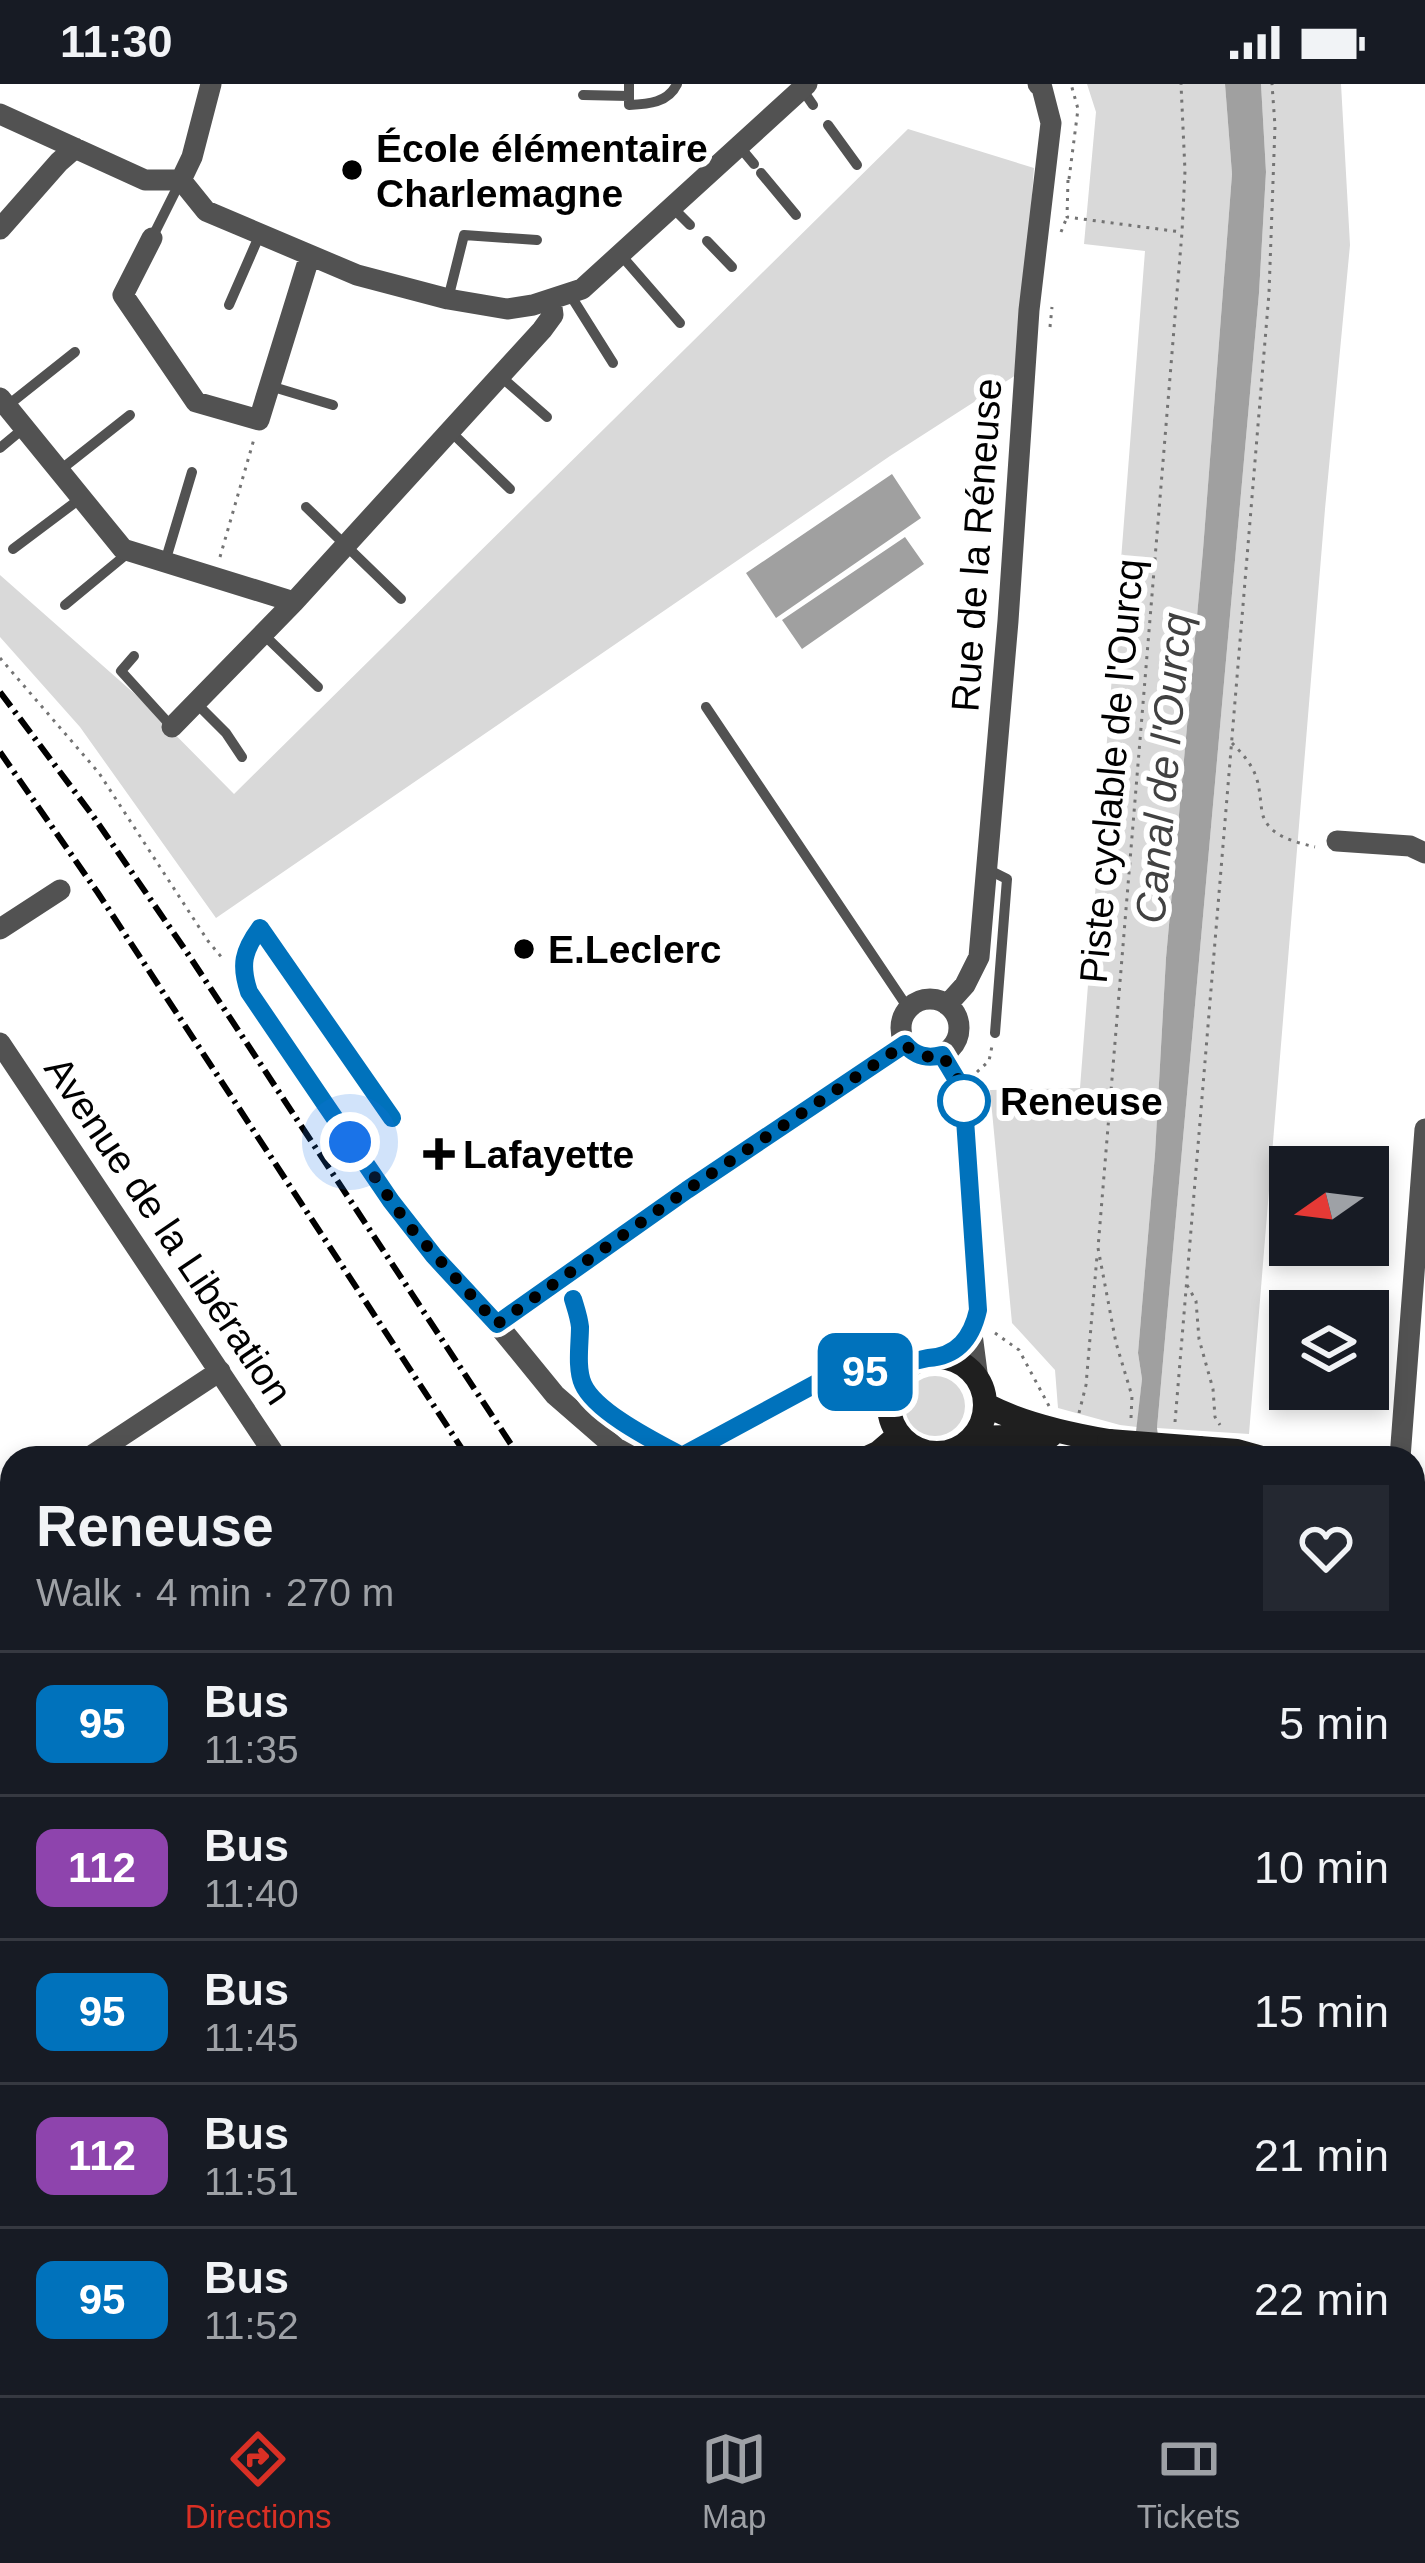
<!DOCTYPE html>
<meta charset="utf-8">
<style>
:root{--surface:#171b24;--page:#242831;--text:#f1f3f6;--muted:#9ea1a6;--line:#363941;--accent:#d93025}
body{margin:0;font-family:Helvetica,sans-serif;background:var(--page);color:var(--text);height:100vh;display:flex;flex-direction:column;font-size:45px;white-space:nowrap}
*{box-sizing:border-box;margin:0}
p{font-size:39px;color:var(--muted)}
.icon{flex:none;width:66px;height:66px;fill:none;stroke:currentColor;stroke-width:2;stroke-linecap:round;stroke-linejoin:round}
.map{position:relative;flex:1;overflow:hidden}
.sheet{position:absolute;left:0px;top:1362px;width:1425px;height:951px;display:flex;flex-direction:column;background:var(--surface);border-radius:36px 36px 0 0;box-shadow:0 6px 18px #0003}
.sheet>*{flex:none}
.badge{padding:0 24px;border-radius:18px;font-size:42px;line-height:78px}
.needle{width:78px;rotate:256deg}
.controls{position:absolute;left:1269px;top:1062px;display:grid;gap:24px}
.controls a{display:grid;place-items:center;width:120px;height:120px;border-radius:0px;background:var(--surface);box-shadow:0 6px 18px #0003;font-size:60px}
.you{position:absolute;width:60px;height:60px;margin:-30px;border:9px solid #fff;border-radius:50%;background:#1a73e8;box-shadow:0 0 0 18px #1a73e833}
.map>.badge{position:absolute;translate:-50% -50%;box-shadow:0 0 0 6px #fff}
.round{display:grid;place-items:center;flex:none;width:126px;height:126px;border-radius:0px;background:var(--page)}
.head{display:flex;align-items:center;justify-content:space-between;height:204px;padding:0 36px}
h1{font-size:57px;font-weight:700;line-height:90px}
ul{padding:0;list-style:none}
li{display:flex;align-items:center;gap:36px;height:144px;padding:0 36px;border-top:3px solid var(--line)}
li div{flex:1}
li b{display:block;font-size:45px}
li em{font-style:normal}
li .badge{min-width:132px;font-weight:700;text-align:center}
.status{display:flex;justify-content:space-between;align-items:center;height:84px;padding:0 60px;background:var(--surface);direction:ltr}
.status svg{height:33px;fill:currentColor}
.menu{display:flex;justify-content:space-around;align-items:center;height:168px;border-top:3px solid var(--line);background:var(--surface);font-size:33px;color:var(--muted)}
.menu a{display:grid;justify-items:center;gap:6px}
.menu .active{color:var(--accent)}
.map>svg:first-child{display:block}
</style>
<div class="status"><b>11:30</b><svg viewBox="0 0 49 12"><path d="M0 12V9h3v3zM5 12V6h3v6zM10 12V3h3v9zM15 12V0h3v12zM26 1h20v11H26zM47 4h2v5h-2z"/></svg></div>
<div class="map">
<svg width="1425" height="2311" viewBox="0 0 1425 2311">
<rect width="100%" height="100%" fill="#fff"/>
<path fill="#d9d9d9" d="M1087,0H1225L1232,90L1203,466L1166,874L1155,1070L1138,1269L1142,1295L1137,1343L1120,1341L1058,1324L1055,1286L1012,1239L990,1006L1080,1004L1145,167L1084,160L1096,28Z
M1261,0H1341L1350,161L1325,425L1249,1350L1157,1344L1259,209L1266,88Z
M908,45L1034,84L1019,289L890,372L216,834L80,643L0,553V491L136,611L234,710Z
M905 1322a30 30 0 1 1 60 0a30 30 0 1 1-60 0Z
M1418,2272L1425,2274V2311H1384L1377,2301H1413V2275Z
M1206,2301H1331L1317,2311H1210Z"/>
<path fill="#a0a0a0" d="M1225,0H1261L1266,88L1259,209L1157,1344L1161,1374H1133L1142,1295L1138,1269L1155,1070L1166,874L1203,466L1232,90Z
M892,390L921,434L776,534L746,489Z
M905,453L924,480L802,565L782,536Z"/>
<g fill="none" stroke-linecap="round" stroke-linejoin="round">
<path stroke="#747474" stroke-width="3" stroke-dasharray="3 6" stroke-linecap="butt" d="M1069,95L1078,25L1071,0
M1068,96L1067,133L1181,148
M1061,148L1067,133
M1050,243L1052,223
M220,473L254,355
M970,547L986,546
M0,574L99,689L208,857L223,875
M1232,659C1241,668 1250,678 1255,690C1260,702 1260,715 1262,728C1267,752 1295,758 1315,763
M977,988L989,977L992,962
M1187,1201L1196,1217L1199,1255L1213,1305L1215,1333L1220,1341
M995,1249L1019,1266L1049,1322
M1079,1329L1086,1301L1097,1172
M1131,1334L1132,1312L1116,1259L1098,1164L1182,148L1185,87L1181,0
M1175,1338L1269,209L1275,42L1272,0
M1420,2279L1425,2290
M1102,2301L1109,2311
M1149,2301L1151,2304
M1289,2301L1292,2311
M1389,2301L1396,2311
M987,2311L988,2301"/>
<path stroke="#525252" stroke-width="10" d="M629,0V21C648,20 668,19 677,0
M802,5L813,21
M583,11L629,12
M828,41L857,81
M739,62L754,80
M761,89L796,131
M672,123L690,141
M152,154L180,98
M707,157L732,183
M620,170L680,239
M569,209L613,279
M448,215L464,151L537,156
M229,221L260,150
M500,292L547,333
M270,302L333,321
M7,322L75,268
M450,347L510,405
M0,364L24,344
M59,387L130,331
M306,423L401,515
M13,465L81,414
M165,478L192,388
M65,521L128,469
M263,550L318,603
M134,572L121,587L172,643
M196,619L226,649L242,673
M706,623L908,924
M987,785L1007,795L995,949
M562,1192C569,1206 577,1222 580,1237C582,1256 577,1276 582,1295C591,1327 652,1356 679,1371
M497,1240L687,1106L905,960
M1425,1610V1686
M1413,1763L1425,1758"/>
<path stroke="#525252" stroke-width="21" d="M0,30L145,96H181L206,127L357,191L448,215L507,225L533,221L582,205L807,0
M181,96L192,73L211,0
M0,145L59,78L75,64
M152,154L123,211L196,318L259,336L310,171
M0,314L123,465L294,518
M172,643L294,518L542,246L553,231L551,216
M1337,757L1410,762L1425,769
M0,845L60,806
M901 944a29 29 0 1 1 58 0a29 29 0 1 1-58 0Z
M947,921L965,901L979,873L1008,537L1029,226L1051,39L1042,4L1038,0
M0,959L277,1374
M942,971L963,1006L978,1203V1225L972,1250L978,1296
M392,1034L259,844C243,867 240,881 249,907L373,1092L434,1172L497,1240L555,1311L616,1364L634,1374
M943,1273L972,1250
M851,1291L889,1327
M88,1374L220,1287
M678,1374L817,1299L831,1294L914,1279
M1400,1374L1425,1045
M0,1425L12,1443
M0,1896L12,1914
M1413,1938L1425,1979
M1413,2258L1425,2251
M1245,2301L1261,2311
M1332,2311L1346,2301"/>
<path stroke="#1f1f1f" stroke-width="24" d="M889 1321a48 48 0 1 1 96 0a48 48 0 1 1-96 0Z
M986,1321C1023,1340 1067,1350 1109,1357
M973,1354L1050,1352
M1199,1364L1237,1367L1262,1374
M867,1374L878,1369L899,1351
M1413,1472L1425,1483
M0,2103L12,2086
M563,2301H598
M929,2301L954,2311
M213,2311L248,2301"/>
<path stroke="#000" stroke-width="6" stroke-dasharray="18 6 3 6" stroke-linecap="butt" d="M0,608L93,732L186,867L520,1374
M0,668L98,809L468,1374
M1083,2301L1090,2311
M1117,2301L1124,2311"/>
<path stroke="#1f1f1f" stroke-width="24" d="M1109,1357L1199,1364"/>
</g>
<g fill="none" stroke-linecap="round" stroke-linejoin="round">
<defs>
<path id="line" d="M392,1034L260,844C243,867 240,881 249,908L391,1117L434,1172L497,1240L687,1106L905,960C915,972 927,975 942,971L963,1006L978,1226C972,1253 958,1272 928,1274L817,1299L682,1372C656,1358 595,1328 583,1300C576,1284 580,1260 580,1243C579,1233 576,1225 573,1215"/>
</defs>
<use href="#line" stroke="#fff" stroke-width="27"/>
<use href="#line" stroke="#0072bc" stroke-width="18"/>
<path stroke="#000" stroke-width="12" stroke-dasharray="0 21.6" d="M350,1058L409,1142L497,1240L687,1106L905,960C915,972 927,975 942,971L958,995L964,1017"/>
</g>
<g fill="#000" stroke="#fff" stroke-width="4.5">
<circle cx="352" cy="86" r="12"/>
<circle cx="524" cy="865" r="12"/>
<path d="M433 1052h12v12h12v12h-12v12h-12v-12h-12v-12h12z"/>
</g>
<circle fill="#fff" stroke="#0072bc" stroke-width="6" cx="964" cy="1017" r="24"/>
<g text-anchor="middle" stroke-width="12" stroke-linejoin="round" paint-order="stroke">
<g font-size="39" font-weight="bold" fill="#000" stroke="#fff" text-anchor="start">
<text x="376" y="78">École élémentaire<tspan x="376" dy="45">Charlemagne</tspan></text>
<text x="548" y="879">E.Leclerc</text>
<text x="463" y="1084">Lafayette</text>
</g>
<g font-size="39" fill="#000" stroke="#fff">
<text transform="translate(976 461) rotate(-86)" y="14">Rue de la Réneuse</text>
<text transform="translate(1111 687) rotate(-85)" y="14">Piste cyclable de l'Ourcq</text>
<text transform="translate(169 1146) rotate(56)" y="14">Avenue de la Libération</text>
</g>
<g font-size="39" font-weight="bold" fill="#000" stroke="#fff" text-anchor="start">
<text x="1000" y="1031">Reneuse</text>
</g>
<g font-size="42" font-style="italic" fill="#414141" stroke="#fff">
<text transform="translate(1163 684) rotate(-85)" y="15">Canal de l'Ourcq</text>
</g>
</g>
</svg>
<div class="controls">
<a><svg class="needle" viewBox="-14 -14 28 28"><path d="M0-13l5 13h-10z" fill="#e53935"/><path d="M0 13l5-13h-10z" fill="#9ea1a6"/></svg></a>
<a><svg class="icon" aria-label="layers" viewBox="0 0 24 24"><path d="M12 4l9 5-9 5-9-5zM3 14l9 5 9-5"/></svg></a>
</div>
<div class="you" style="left:350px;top:1058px"></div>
<b class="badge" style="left:865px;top:1288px;background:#0072bc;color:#fff">95</b>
<section class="sheet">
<div class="head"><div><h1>Reneuse</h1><p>Walk · 4 min · 270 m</p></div><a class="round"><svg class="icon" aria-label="heart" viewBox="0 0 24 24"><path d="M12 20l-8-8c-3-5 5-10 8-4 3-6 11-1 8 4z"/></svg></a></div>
<ul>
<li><span class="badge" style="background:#0072bc;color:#fff">95</span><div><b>Bus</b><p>11:35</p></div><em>5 min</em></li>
<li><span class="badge" style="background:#8e44ad;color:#fff">112</span><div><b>Bus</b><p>11:40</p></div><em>10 min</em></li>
<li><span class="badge" style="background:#0072bc;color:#fff">95</span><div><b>Bus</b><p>11:45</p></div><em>15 min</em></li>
<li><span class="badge" style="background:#8e44ad;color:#fff">112</span><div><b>Bus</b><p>11:51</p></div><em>21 min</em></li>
<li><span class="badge" style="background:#0072bc;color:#fff">95</span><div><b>Bus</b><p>11:52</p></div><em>22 min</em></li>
</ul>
</section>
</div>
<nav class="menu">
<a class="active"><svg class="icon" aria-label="directions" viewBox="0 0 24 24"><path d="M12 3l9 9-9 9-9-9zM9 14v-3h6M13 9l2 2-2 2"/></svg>Directions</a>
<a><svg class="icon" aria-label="map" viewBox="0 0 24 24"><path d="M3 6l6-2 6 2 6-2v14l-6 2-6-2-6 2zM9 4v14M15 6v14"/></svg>Map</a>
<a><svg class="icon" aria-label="tickets" viewBox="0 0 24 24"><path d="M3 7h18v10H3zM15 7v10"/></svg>Tickets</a>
</nav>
